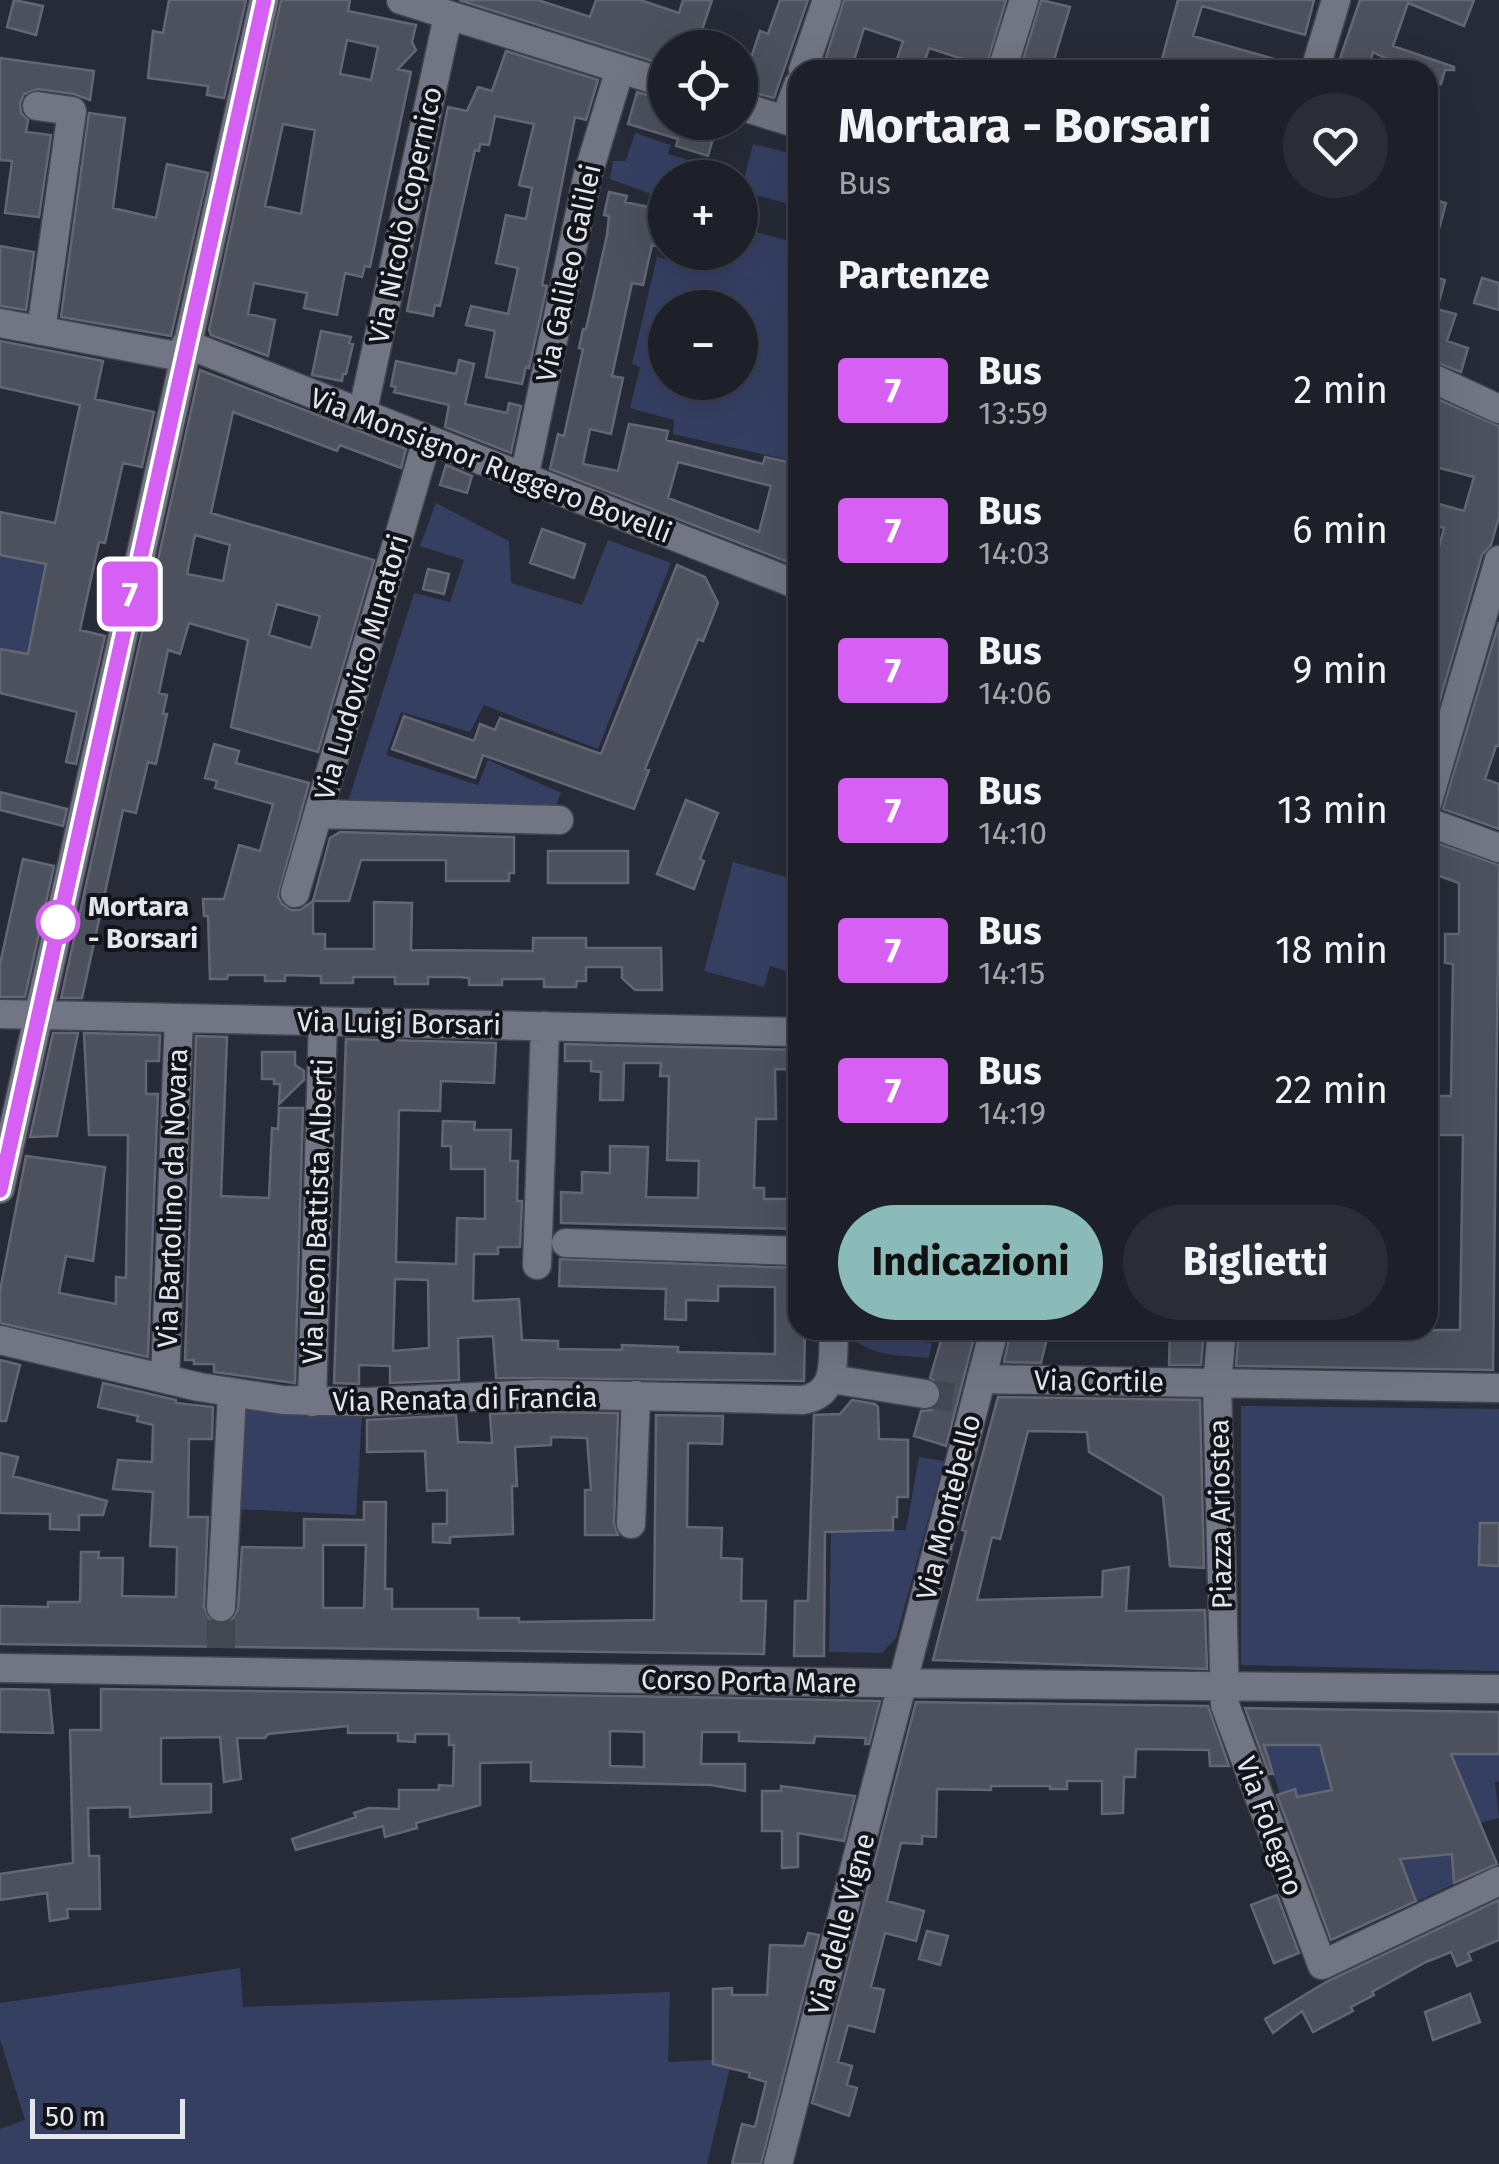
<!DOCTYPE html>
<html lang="it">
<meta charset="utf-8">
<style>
:root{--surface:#1d2029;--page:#2a2d35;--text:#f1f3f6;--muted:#a0a3a8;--line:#3b3e46;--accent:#8bbbb9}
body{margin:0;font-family:"Fira Sans",sans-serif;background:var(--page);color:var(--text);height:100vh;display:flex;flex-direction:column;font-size:38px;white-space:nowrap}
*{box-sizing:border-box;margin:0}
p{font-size:32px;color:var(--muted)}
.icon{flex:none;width:55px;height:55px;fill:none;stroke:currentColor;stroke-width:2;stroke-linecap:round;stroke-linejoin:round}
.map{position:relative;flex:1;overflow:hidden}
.details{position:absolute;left:788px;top:60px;width:650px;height:1280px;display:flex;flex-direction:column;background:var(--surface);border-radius:30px;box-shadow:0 10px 40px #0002,0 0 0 2px var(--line)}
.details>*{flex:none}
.badge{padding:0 20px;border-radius:8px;font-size:35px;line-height:65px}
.controls{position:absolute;left:648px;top:30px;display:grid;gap:20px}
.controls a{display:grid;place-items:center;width:110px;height:110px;border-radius:50%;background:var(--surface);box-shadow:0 10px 40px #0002,0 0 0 2px var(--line);font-size:50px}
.scale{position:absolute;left:30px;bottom:25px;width:155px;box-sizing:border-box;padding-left:10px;border:5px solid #e3e6ed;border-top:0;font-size:28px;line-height:35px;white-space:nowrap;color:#e3e6ed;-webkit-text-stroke:8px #121419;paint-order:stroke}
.map>.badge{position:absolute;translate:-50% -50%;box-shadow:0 0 0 5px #fff}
h2{padding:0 50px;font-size:38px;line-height:90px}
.round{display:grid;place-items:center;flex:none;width:105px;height:105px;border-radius:52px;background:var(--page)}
.headline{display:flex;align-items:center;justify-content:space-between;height:170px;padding:0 50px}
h1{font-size:48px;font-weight:700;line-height:75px}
.cta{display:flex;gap:20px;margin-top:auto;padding:20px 50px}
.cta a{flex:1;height:115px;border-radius:60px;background:var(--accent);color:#111;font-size:40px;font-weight:700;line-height:115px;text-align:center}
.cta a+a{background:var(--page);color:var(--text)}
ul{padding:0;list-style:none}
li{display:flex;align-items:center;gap:30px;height:140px;padding:0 50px}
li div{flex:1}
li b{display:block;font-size:38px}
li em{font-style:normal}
li .badge{min-width:110px;font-weight:700;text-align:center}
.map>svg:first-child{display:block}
</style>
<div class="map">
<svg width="1499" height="2164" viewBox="0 0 1499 2164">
<rect width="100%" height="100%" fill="#272b37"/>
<path fill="#353f62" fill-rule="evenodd" d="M635,133L671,145L668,154L722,170L720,177L665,178V199L610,179L613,161H626Z
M753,144L797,155V206L741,191Z
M740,228L797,243L798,424L789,460L673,434L674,420L630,408L640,367L632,364L657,257L678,262L680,253L740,252ZM665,308H740V382H665Z
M436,503L509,541L511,583L582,605L608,540L671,563L598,749L484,705L470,732L401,712L386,755L478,785L488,760L561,793L552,814L346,808L414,593L450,602L464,560L420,546Z
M0,555L46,564L28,654L0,649Z
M733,862L797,880V974L770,966L764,987L704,971Z
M848,1334L932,1343L929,1358C900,1355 869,1357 848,1334Z
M1241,1406L1499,1409V1671L1241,1665Z
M244,1408L362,1414L356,1515L238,1509Z
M919,1457L944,1461L896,1638L882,1653L829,1652L831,1530H906Z
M1264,1744L1320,1745L1332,1790L1298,1800L1295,1789L1280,1794Z
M1451,1754H1499V1781L1495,1783L1499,1818L1478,1823Z
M1450,1831L1454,1884L1416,1902L1394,1844L1412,1841L1414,1858L1428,1856Z
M240,1968L243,2007L670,1992L668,2062L732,2059L707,2164H0V2129L25,2120L0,2039V2003Z"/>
<path fill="#4d515e" stroke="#636775" stroke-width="2.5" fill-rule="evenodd" d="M14,0L43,6L36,35L7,27Z
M169,0H246L224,98L207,95L208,86L148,78L153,31L163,33Z
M281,0H350L348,11L416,25L412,42L416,50L398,69L411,72L370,267L365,266L362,277L345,273L337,315L304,308L307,293L254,283L248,314L275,320L268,356L211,335L209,330ZM347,40L378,47L371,80L340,74ZM283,124L315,130L301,214L265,206Z
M459,0H538L590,17L596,0H640L679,13L683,0H712L696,48H665V65Z
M780,0H808L774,98L740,89V54L751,58L760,31L768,34Z
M844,0H1006L985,70H966L969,61L929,48L922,70H898L900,64L896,62L903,41L864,28L851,70H822Z
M1041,0L1070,7L1051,70H1020Z
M1178,0H1314L1305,35L1202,6L1193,36L1296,65V70H1159Z
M1360,0H1474L1464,26L1408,3L1393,46L1454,67V70H1445L1441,84L1428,79V70H1408L1373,52L1368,70H1336Z
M506,51L598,80L586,120L575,117L542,285L547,286L529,368L526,367L522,384L486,377L495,331L466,325L471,306L508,314L518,268L496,263L506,215L526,219L532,188L519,185L534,124L495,116L489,145L480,144L479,151L475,150L440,306L435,305L433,316L407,311L448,107L467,111L478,87L492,91Z
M0,58L94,71L90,100L74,94L38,89L24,94L20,103L21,113L28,120L26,132L51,135L39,217L5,213L12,161L0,160Z
M637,92L665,100V122L717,125L708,156L676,146L678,139L628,124Z
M89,113L125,118L113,208L156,218L167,164L208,173L171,336L61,317Z
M609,192L627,196L625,202L653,208L652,214L665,217V248L652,245L643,285L632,283L612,376L623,378L611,434L590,429L583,464L618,471L629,424L668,431L666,440L763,464L765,457L798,464V566L550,469L558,434L564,436L583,349L579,348L583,329H586L607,235L609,216L604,215ZM678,462L771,486L759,532L668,498Z
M1428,198L1446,203L1433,251L1428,250Z
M0,246L34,252L26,310L0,306Z
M1428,275L1445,280L1437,309L1456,314L1447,341L1468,348L1461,372L1428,359Z
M1482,278L1499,283V310L1474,303Z
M321,331L351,337L349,343L353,344L346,374H343L342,381L312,375Z
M0,341L103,361L95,399L154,412L142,467L123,463L105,543L99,542L80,630L105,636L76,764L66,762L77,712L0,693V649L28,654L46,564L0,555V512L55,523L80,405L0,387Z
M459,360L474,364L465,404L507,413L509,403L521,406L511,453L445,427L449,405L394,392L396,387L391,386L396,361L456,374Z
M200,370L406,449L401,468L340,445L337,451L233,412L211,513L374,560L318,752L231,727L248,640L189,623L180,654L168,650L159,693L167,695L163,714H167L156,764L148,762L136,813L123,810L82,998H61ZM195,535L230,545L223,581L187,574ZM277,604L320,616L311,648L269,635Z
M1428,395L1499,426V517L1491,545L1482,555L1428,741V590L1444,528L1428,524V501L1464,511L1474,477L1428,465Z
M446,465L472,476L467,493L440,485Z
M542,529L585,544L574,578L530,563Z
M677,565L705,577L718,603L703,641L698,639L645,769L649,770L634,809L483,755L475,778L392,749L404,716L474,741L480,724L495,730L500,718L601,754Z
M428,569L449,574L444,594L423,589Z
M1499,622V746H1496L1485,779L1499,784V829L1443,809Z
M214,744L239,751L236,763L309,783L278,896L282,904L291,910H300L313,901V934H325V949H374V902L412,903L411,950L533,951V938H586V948H661L662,990H635L622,978V967H586V981H577L576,987H544V979H502V985H469V978L459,977H428V984H395V977H353V983H321V976L285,975V981H265V975H228L227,979H210L208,916H204L203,899H224L239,845L260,851L273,804L215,788L217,781L205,778Z
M0,792L67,809L63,826L0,810Z
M686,800L718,813L700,859L704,861L694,889L657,874Z
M340,832L514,837V873H509V881H446V860H361L349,901H313L330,838Z
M1428,840L1499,865L1493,1370L1236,1366L1239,1330H1460L1463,1135H1429L1428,1125V1096H1451L1453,964L1445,963V934H1459V883L1428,872Z
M548,851H628V883H548Z
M23,859L54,866L25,997H0V964Z
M53,1033H78L57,1136L30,1137Z
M84,1033L160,1035L159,1061H146V1094H158L148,1357L0,1323V1291L26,1156L105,1167L93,1261L66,1256L59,1293L116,1304V1277L126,1278L128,1135H89Z
M196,1036L227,1037L221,1196L269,1198L272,1128L278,1129L279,1108H303L295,1383L214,1372V1364H194V1360H185Z
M346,1039L496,1043L494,1083L441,1081L440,1111L399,1110L396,1262L456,1264L457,1218L485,1219V1169H451V1146H442L443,1121L475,1122L474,1130H511L510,1161H518L517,1201H522L520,1247H498V1254H474L473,1301L519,1299L522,1340L558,1341V1349L622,1350V1345L678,1347V1352L775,1354V1287L718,1286V1301L686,1300V1320L665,1319L666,1289L559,1286L560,1259L798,1268V1330H805L804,1381L496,1378L493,1336L458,1338L459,1380L390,1383V1366L359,1365V1384L334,1383ZM395,1279L428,1280L429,1348L393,1351Z
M565,1044L798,1050V1070L775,1069L776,1119H756L754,1188H764V1199H798V1229L561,1223V1192L582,1193V1172L610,1173V1146L648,1147L646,1197L698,1198L699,1161L667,1160L669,1076H660L661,1063H624L623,1100H600L601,1072L591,1071V1061H565Z
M262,1052H295V1065L304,1071V1080L279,1104L280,1084H274V1079H262Z
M944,1330H976L946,1446L914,1436L921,1411L932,1410L942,1398L941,1387L930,1378Z
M1011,1330H1049L1041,1363L1004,1362Z
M1170,1330H1204L1201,1365H1169Z
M0,1360L20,1365L6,1421H0Z
M103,1383L176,1400V1403L213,1407L212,1439H189L188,1517H208L204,1607L211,1621L219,1624L230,1622L238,1609L242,1547L304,1548V1519L364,1520V1502H386L385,1589H392V1609H478V1618H519V1622L654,1620L656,1415L723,1416L722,1444L688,1443L687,1527L722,1528L721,1558L742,1559L741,1601H766L764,1654L0,1644V1606L48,1607V1602H80L81,1552H99L98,1558H123L122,1596L176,1597L177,1547L150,1546L153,1492L113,1489L118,1460L152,1462L153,1425L137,1421L138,1416L98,1407ZM323,1545H366L364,1608H323Z
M998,1397L1200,1400L1204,1568L1170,1566L1163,1496L1089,1452L1087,1432L1028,1431L1000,1539L992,1537L977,1600L1102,1597L1103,1571L1129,1567L1126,1611L1205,1610L1207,1669L933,1660L966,1531L962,1530Z
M852,1400L875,1404L878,1407L879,1439L908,1440V1497H897V1517H893V1530L825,1532L824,1656H794L795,1601H808L814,1415L840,1414Z
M539,1412L618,1413L614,1523L618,1535H585V1490H591L587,1438L551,1437V1445L515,1447L517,1486H512L513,1534L450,1537V1543L433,1542V1524H447V1490L427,1491L425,1451L367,1452V1420L456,1415L458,1442L492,1443L490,1414Z
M0,1453L18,1457L13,1476L107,1501L103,1515H79V1530L50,1529V1514L0,1513Z
M1480,1523H1499V1566L1479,1565Z
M0,1689L49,1690L53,1733L0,1732Z
M101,1689L686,1697L880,1701L869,1744H865L866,1738L815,1736L814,1743L739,1741V1732H702L701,1764H745V1791L711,1785L531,1781V1762L480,1763V1805L416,1823L417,1828L385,1837L383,1826L296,1850L292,1839L356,1817L354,1813L369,1808L399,1809V1790H439V1785L453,1786L454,1745H449V1734H415V1742L398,1741V1733H348V1726L268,1734L265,1738H237L241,1779L224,1782L220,1737L161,1738V1784H211V1812L130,1817V1807L88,1808L89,1856H99L100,1909H67L68,1918L50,1921L47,1893L0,1900V1874L73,1863L70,1730H101ZM610,1731L644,1732V1767L610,1766Z
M916,1702L1208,1706L1229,1766H1210L1209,1750L1136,1749L1135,1777H1124L1123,1813L1102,1814V1781H1067V1789H1050V1786H991V1790L937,1789L936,1837L922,1836V1844L901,1843L887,1901L924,1911L916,1941L885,1933L871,1987L884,1990L874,2032L848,2025L838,2062L852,2066L847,2085L857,2088L849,2116L812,2103Z
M1245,1708L1499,1712V1754H1451L1497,1864L1454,1883L1452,1854L1400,1859L1416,1901L1331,1940L1277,1795L1295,1789L1297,1797L1332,1790L1320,1745H1264L1273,1774H1269Z
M781,1786L855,1796L844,1841L798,1833V1867L782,1868V1831H762V1791H781Z
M1277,1895L1299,1953L1274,1963L1251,1905Z
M1499,1900V1940L1468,1953L1471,1960L1457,1966L1451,1952L1426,1962L1372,1992L1374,1995L1351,2007L1353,2011L1313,2032L1302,2011L1273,2033L1265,2019L1326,1982Z
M927,1931L948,1936L940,1965L919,1959Z
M808,1933L819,1935L761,2164H732L742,2124L755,2127L766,2082L749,2077L750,2073L713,2064V1989L732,1988V1995H767L770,1945L804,1946Z
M1470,1994L1480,2022L1433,2040L1425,2012Z"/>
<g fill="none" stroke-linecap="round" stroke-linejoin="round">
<path stroke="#434752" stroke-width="28" stroke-dasharray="28 14" stroke-linecap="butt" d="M925,1394L961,1398
M221,1648V1607"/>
<defs>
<path id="minor" d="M401,0L665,83
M803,70L827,0
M1002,70L1024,0
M1315,70L1336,0
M37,106L72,111L41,331
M740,106L798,124
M785,120L798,85
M0,323L182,357
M186,344L798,585
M1428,376L1499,409
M362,415L448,16
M524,478L588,174L620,69
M1428,801L1499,560
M318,814L559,820
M1428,822L1499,848
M295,893L427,440
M0,1014L798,1032
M0,1189L264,0
M566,1243L798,1251
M537,1265L545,1026
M1222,1330L1217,1384L1225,1705L1322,1965L1499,1881
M0,1340L199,1387L283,1400L367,1402L539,1394L803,1400C839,1394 832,1359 834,1330
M165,1379L179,1018
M831,1379L925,1394
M981,1379L1499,1388
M312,1402L323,1021
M631,1524L636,1395
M221,1607L232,1394
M0,1668L881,1683L1499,1689
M778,2164L994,1330"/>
</defs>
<use href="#minor" stroke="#434650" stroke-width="31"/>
<use href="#minor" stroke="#727684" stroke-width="28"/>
</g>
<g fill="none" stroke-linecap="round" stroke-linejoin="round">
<defs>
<path id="line" d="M0,1190L264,0"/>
</defs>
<use href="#line" stroke="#fff" stroke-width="22"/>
<use href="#line" stroke="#d65ff4" stroke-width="15"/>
</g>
<circle fill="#fff" stroke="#d65ff4" stroke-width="5" cx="58" cy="922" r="20"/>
<g text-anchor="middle" stroke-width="8" stroke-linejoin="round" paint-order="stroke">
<g font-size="28" fill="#e3e6ed" stroke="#121419">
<text transform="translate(405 215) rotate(-78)" y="10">Via Nicolò Copernico</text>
<text transform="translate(568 273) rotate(-78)" y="10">Via Galileo Galilei</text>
<text transform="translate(491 465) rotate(21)" y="10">Via Monsignor Ruggero Bovelli</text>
<text transform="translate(361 667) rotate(-74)" y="10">Via Ludovico Muratori</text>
<text transform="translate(399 1023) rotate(1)" y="10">Via Luigi Borsari</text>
<text transform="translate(172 1198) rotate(-88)" y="10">Via Bartolino da Novara</text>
<text transform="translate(317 1211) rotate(-88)" y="10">Via Leon Battista Alberti</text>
<text transform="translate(1099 1381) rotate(1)" y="10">Via Cortile</text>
<text transform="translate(465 1399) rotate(-1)" y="10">Via Renata di Francia</text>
<text transform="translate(948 1507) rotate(-76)" y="10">Via Montebello</text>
<text transform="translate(1220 1514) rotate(-91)" y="10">Piazza Ariostea</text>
<text transform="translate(749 1681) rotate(1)" y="10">Corso Porta Mare</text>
<text transform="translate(1270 1826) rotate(70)" y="10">Via Folegno</text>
<text transform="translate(841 1924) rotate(-75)" y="10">Via delle Vigne</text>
</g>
<g font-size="28" font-weight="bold" fill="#e3e6ed" stroke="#121419" text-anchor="start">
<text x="88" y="916">Mortara<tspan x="88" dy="32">- Borsari</tspan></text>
</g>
</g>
</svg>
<div class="controls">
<a><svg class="icon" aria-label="locate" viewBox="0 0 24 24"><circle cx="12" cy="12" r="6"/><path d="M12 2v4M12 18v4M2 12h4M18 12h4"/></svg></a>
<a>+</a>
<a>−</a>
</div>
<div class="scale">50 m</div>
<b class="badge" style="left:130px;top:594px;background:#d65ff4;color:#fff">7</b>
<section class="details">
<div class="headline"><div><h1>Mortara - Borsari</h1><p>Bus</p></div><a class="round"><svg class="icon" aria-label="heart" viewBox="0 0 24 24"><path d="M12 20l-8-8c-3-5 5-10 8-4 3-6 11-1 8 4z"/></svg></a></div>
<h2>Partenze</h2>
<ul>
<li><span class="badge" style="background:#d65ff4;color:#fff">7</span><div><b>Bus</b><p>13:59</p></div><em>2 min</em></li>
<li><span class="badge" style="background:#d65ff4;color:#fff">7</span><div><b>Bus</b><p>14:03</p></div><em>6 min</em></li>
<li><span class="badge" style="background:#d65ff4;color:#fff">7</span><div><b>Bus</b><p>14:06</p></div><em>9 min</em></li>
<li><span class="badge" style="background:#d65ff4;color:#fff">7</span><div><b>Bus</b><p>14:10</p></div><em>13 min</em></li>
<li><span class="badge" style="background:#d65ff4;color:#fff">7</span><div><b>Bus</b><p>14:15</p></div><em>18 min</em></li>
<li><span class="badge" style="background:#d65ff4;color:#fff">7</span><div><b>Bus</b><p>14:19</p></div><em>22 min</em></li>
</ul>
<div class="cta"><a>Indicazioni</a><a>Biglietti</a></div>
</section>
</div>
